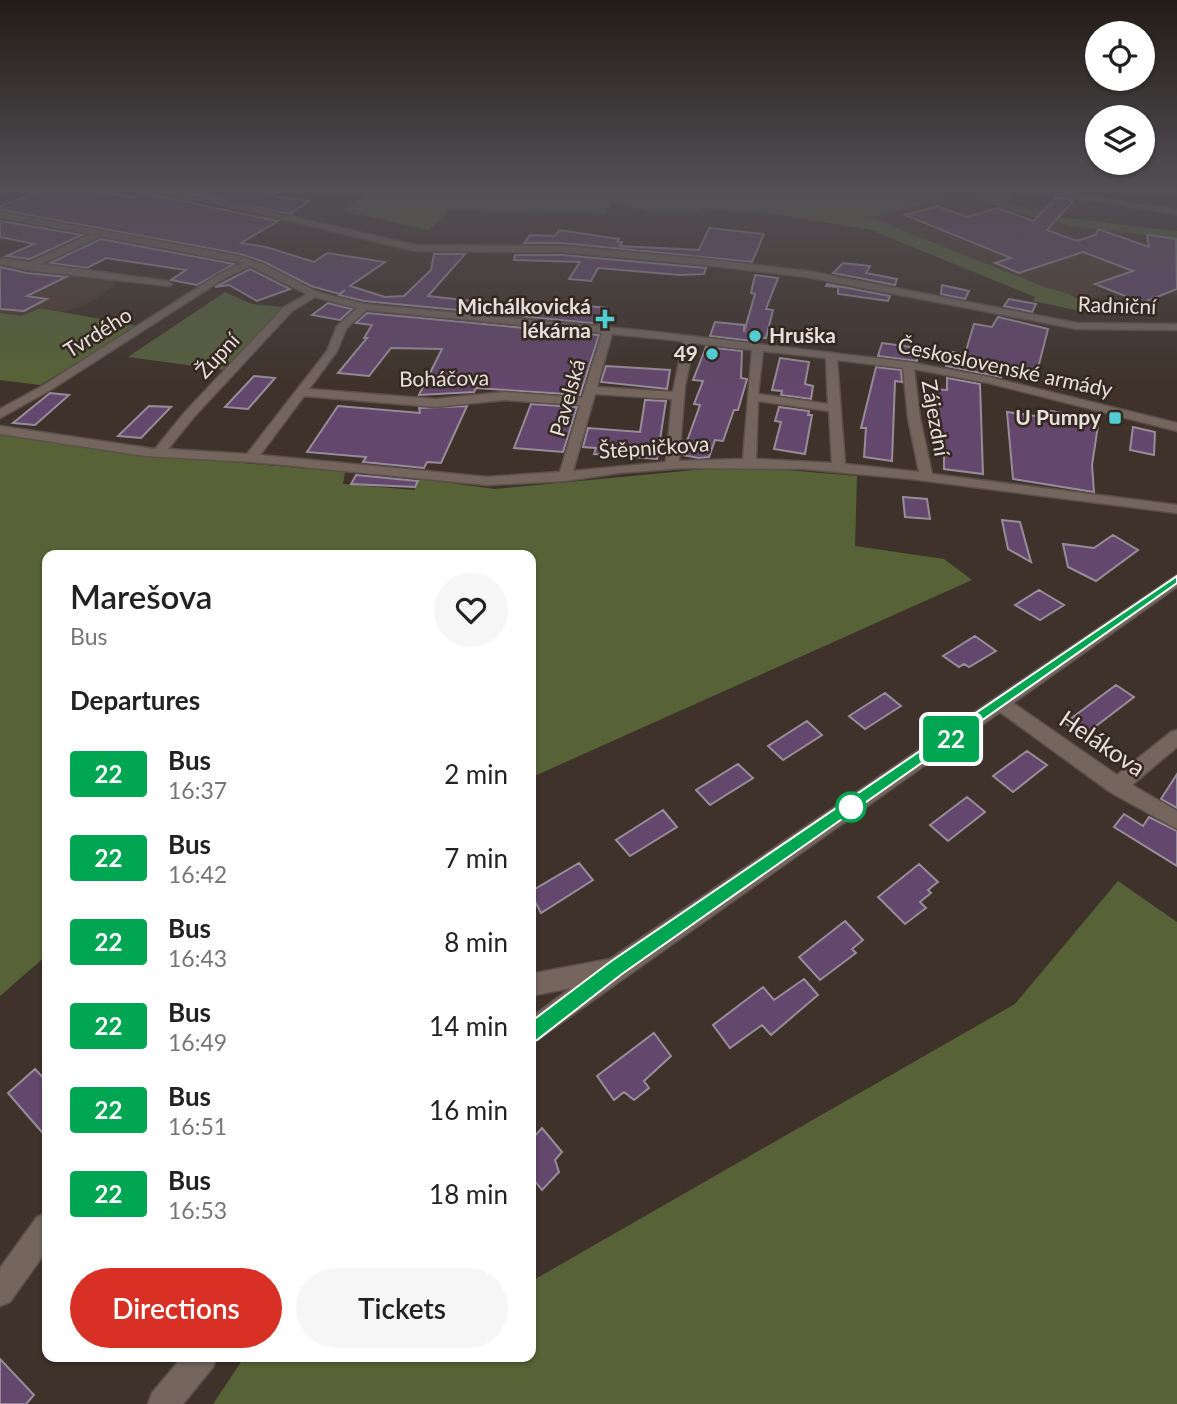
<!DOCTYPE html>
<meta charset="utf-8">
<style>
:root{--surface:#fff;--page:#f6f6f6;--text:#222;--muted:#767676;--accent:#d93025}
body{margin:0;font-family:Lato,sans-serif;background:var(--page);color:var(--text);height:100vh;display:flex;flex-direction:column;font-size:26px;white-space:nowrap}
*{box-sizing:border-box;margin:0}
p{font-size:23px;color:var(--muted)}
.icon{flex:none;width:38px;height:38px;fill:none;stroke:currentColor;stroke-width:2;stroke-linecap:round;stroke-linejoin:round}
.map{position:relative;flex:1;overflow:hidden}
.drawer{position:absolute;left:42px;top:550px;width:494px;height:812px;display:flex;flex-direction:column;background:var(--surface);border-radius:14px;box-shadow:0 2px 5px #0004}
.drawer>*{flex:none}
.badge{padding:0 14px;border-radius:5px;font-size:24px;line-height:46px}
.buttons{position:absolute;left:1085px;top:21px;display:grid;gap:14px}
.buttons a{display:grid;place-items:center;width:70px;height:70px;border-radius:50%;background:var(--surface);box-shadow:0 2px 5px #0004;font-size:35px}
.map>.badge{position:absolute;translate:-50% -50%;box-shadow:0 0 0 4px #fff}
h2{padding:0 28px;font-size:26px;line-height:63px}
.round{display:grid;place-items:center;flex:none;width:74px;height:74px;border-radius:37px;background:var(--page)}
.overview{display:flex;align-items:center;justify-content:space-between;height:119px;padding:0 28px}
h1{font-size:33px;font-weight:600;line-height:52px}
.cta{display:flex;gap:14px;margin-top:auto;padding:14px 28px}
.cta a{flex:1;height:80px;border-radius:42px;background:var(--accent);color:#fff;font-size:28px;font-weight:600;line-height:80px;text-align:center}
.cta a+a{background:var(--page);color:var(--text)}
ul{padding:0;list-style:none}
li{display:flex;align-items:center;gap:21px;height:84px;padding:0 28px}
li div{flex:1}
li b{display:block;font-size:26px}
li em{font-style:normal}
li .badge{min-width:77px;font-weight:700;text-align:center}
.map>svg:first-child{display:block}
</style>
<div class="map">
<svg width="1177" height="1404" viewBox="0 0 1177 1404">
<rect width="100%" height="100%" fill="#3f322a"/>
<path fill="#4e3c31" d="M968,192L991,205L1031,219L1177,239V296L1122,274L1090,287L1108,294L1085,299L1047,288L869,217Z
M59,273L111,279L116,285L92,301L65,312L40,308L22,316L0,313V284Z"/>
<path fill="#56603d" d="M225,292L252,304L285,307L224,370L128,357Z"/>
<path fill="#576336" d="M373,190H1022L1006,202L1059,217L1177,231V239C1106,229 1032,227 968,192L870,217L1047,288L1069,294L1086,303L1080,311L1033,301L1035,297L871,230L780,215L702,208L700,212H652L613,202L605,214L451,209L429,230L343,211Z
M40,308L138,326L40,385L0,380V313L22,316Z
M0,431L152,455L345,472L343,484L414,490L420,479L495,489L737,466L857,476L855,546L944,559L972,580L530,778V555H47V955L0,996Z
M1118,881L1177,922V1404H213L245,1356H530V1282L1015,1004Z"/>
<path fill="#63476c" stroke="#978d9a" stroke-width="2" d="M42,190H85L134,197L144,193L278,221L241,243L266,247L314,262L327,253L385,262L350,286L385,297L404,296L431,270L434,254H465L428,296L562,311L566,304L607,308L602,324L364,301L339,295L345,290L339,294L311,286L264,262L240,254L0,210V206Z
M174,190H245L278,193L272,196L309,201L290,214Z
M1056,197L1074,200L1047,230L1077,241L1096,235L1098,229L1149,247L1147,235L1176,239L1177,289L1142,303L1095,284L1133,271L1083,252L1019,273L995,263L1011,258L905,215L937,206L967,217L998,208L1034,221Z
M0,221L82,235L30,259L6,256L34,244L0,237Z
M709,228L764,234L752,262L562,243H524L530,235L555,236L559,230L619,239L617,242H622L620,246L699,250Z
M101,239L234,264L197,285L171,280L186,270L106,258L87,268L50,263Z
M515,255H562L706,268L704,274L680,275L598,268L591,281L569,279L580,262L514,260Z
M843,263L870,266L866,273L897,279L895,285L833,273Z
M0,267L27,273L66,277L27,296L47,299L24,311L0,309Z
M250,269L290,289L257,301L229,285L215,287Z
M755,275L778,278L766,309L773,310L766,338L754,337L752,341L710,336L715,322L744,325V332L755,294L751,293Z
M827,284L890,296L888,301L838,294V287L826,286Z
M942,285L969,291L965,299L941,294Z
M1009,299L1036,304L1032,312L1004,306Z
M328,303L352,309L340,320L312,315Z
M367,313L599,335L580,395L476,388L474,392L419,395L442,349L391,348L369,376L338,373L367,338H364L372,325L356,323Z
M998,317L1048,329L1036,376L1000,370L1001,377L946,366V351L965,354L974,324L992,327Z
M882,343L919,348L917,361L878,356Z
M706,347L742,351L741,378L747,379L738,410H734L723,441L715,440L709,457L699,458L682,455L700,405L694,404L703,381L693,380Z
M780,358L809,362L805,384L813,386L811,399L781,395L782,391L772,390Z
M606,366L670,370L667,389L601,382Z
M876,367L901,370L902,382L895,381L892,461L864,457L866,428H861Z
M254,376L275,378L248,409L225,407Z
M947,378L980,384L983,474L944,469V442L932,440L933,389L947,390Z
M50,393L69,395L35,425L13,423Z
M645,400L666,401L657,459L594,454L596,448L583,447L588,428L640,432Z
M531,404L577,407L563,452L514,448Z
M149,406L171,407L141,438L118,436Z
M338,406L420,413L419,408L467,406L441,463L427,462L424,468L363,462L366,457L307,452Z
M779,407L809,411L808,415H812L805,454L774,449L781,422L775,421Z
M1051,411L1099,419L1092,465L1094,492L1013,479L1007,412L1050,418Z
M1133,427L1155,432L1154,455L1130,450Z
M356,475L418,481L415,487L351,484Z
M903,497L927,499L930,519L905,517Z
M1002,520L1020,522L1031,562L1008,549Z
M1113,535L1138,550L1096,581L1068,567L1063,544L1094,548Z
M1039,590L1064,605L1040,620L1015,605Z
M975,636L996,651L969,667L964,664L959,667L943,656Z
M1116,685L1134,697L1083,736L1065,723Z
M885,693L901,706L865,729L849,716Z
M807,721L822,735L783,760L768,746Z
M1027,751L1047,765L1013,792L993,776Z
M738,764L753,778L710,805L696,790Z
M1177,774V808L1161,799Z
M967,797L985,812L948,841L930,825Z
M663,810L677,827L630,856L616,840Z
M1124,814L1143,826L1149,817L1177,831V866L1114,827Z
M579,863L593,880L541,913L530,892Z
M919,864L938,882L928,890L931,893L920,902L926,908L905,924L878,897Z
M845,921L863,940L852,949L856,953L820,980L799,957Z
M804,979L818,995L771,1035L762,1025L730,1048L713,1025L763,987L774,1000Z
M654,1033L671,1056L644,1081L649,1088L634,1100L624,1092L614,1100L597,1076Z
M35,1069L47,1082V1138L8,1093Z
M542,1128L562,1152L555,1160L559,1172L542,1190L530,1175V1141Z
M0,1359L34,1395L26,1404H0Z"/>
<g fill="none" stroke-linecap="round" stroke-linejoin="round">
<defs>
<path id="minor" d="M142,190H157L237,204L415,245L562,246L705,259L807,271L1077,323L1177,324V330L1077,329L807,277L705,265L562,252L415,251L237,208Z
M1028,190H1045L1177,210V214Z
M0,212L239,256L263,264L317,292L364,304L648,331L908,362L989,377L1177,423V431L989,383L914,369L920,418L932,474L1177,505V513L911,479L804,469L685,468L619,473L565,481L487,485L251,462L145,456L0,434V426L155,449L185,412L284,307L307,294L250,266L225,278L52,389L0,418V409L44,385L219,274L242,263L101,236L41,264L167,281L172,284L170,286L27,270L0,264V258L30,262L91,234L0,218ZM315,297L357,308L337,326L327,351L247,454L168,449L193,418L292,311ZM366,310L602,333L582,398L505,392L435,399L309,389L337,351L346,329ZM612,334L683,341L673,392L597,387ZM694,343L752,350L743,459L679,461L685,386ZM763,351L826,358L828,404L758,394ZM837,360L903,368L908,418L919,472L845,464ZM595,394L672,399L666,462L573,471ZM304,396L435,407L505,400L580,405L560,472L487,477L260,455ZM758,401L829,411L832,463L756,459Z
M1177,575V587L1013,703L1117,775L1171,732L1177,730V747L1132,785L1177,811V829L1110,792L1000,712L530,1045V1018L571,988L530,996V974L610,959Z
M47,1213V1250L10,1302L0,1306V1268L37,1217Z
M183,1356H217L213,1367L183,1404H148L152,1393Z"/>
</defs>
<use href="#minor" stroke="#5b504b" stroke-width="3"/>
<use href="#minor" fill="#74655d" fill-rule="evenodd"/>
</g>
<linearGradient id="sky" x2="0" y2="1"><stop stop-color="#231c17"/><stop offset="0.49" stop-color="#524f55"/><stop offset="1" stop-color="#524f55" stop-opacity="0"/></linearGradient>
<rect width="1177" height="386" fill="url(#sky)"/>
<path fill="#00a651" stroke="#fff" stroke-width="2" d="M1177,576V583L622,974L537,1040L530,1042L524,1040L521,1033L524,1027L610,962Z"/>
<g fill="#51ccd2" stroke="#342821" stroke-width="2.5">
<path d="M601.5 308.5h7v7h7v7h-7v7h-7v-7h-7v-7h7z"/>
<circle cx="755" cy="336" r="7"/>
<circle cx="712" cy="354" r="7"/>
<rect x="1108" y="411" width="14" height="14" rx="3.5"/>
</g>
<circle fill="#fff" stroke="#00a651" stroke-width="3.5" cx="851" cy="807" r="14"/>
<g text-anchor="middle" stroke-width="5" stroke-linejoin="round" paint-order="stroke">
<g font-size="21" fill="#e7dfda" stroke="#342821">
<text transform="translate(1117 306) rotate(2)" y="7">Radniční</text>
<text transform="translate(98 333) rotate(-32)" y="7">Tvrdého</text>
<text transform="translate(218 356) rotate(-47)" y="7">Župní</text>
<text transform="translate(1005 368) rotate(12)" y="7">Československé armády</text>
<text transform="translate(444 379) rotate(-1)" y="7">Boháčova</text>
<text transform="translate(568 398) rotate(-74)" y="7">Pavelská</text>
<text transform="translate(935 418) rotate(80)" y="7">Zájezdní</text>
<text transform="translate(654 448) rotate(-4)" y="7">Štěpničkova</text>
</g>
<g font-size="21" font-weight="bold" fill="#e7dfda" stroke="#342821" text-anchor="end">
<text x="591" y="314">Michálkovická<tspan x="591" dy="24">lékárna</tspan></text>
<text x="769" y="343" text-anchor="start">Hruška</text>
<text x="698" y="361">49</text>
<text x="1101" y="425">U Pumpy</text>
</g>
<g font-size="24" fill="#e7dfda" stroke="#342821">
<text transform="translate(1102 744) rotate(34)" y="8">Helákova</text>
</g>
</g>
</svg>
<div class="buttons">
<a><svg class="icon" aria-label="locate" viewBox="0 0 24 24"><circle cx="12" cy="12" r="6"/><path d="M12 2v4M12 18v4M2 12h4M18 12h4"/></svg></a>
<a><svg class="icon" aria-label="layers" viewBox="0 0 24 24"><path d="M12 4l9 5-9 5-9-5zM3 14l9 5 9-5"/></svg></a>
</div>
<b class="badge" style="left:951px;top:739px;background:#00a651;color:#fff">22</b>
<section class="drawer">
<div class="overview"><div><h1>Marešova</h1><p>Bus</p></div><a class="round"><svg class="icon" aria-label="heart" viewBox="0 0 24 24"><path d="M12 20l-8-8c-3-5 5-10 8-4 3-6 11-1 8 4z"/></svg></a></div>
<h2>Departures</h2>
<ul>
<li><span class="badge" style="background:#00a651;color:#fff">22</span><div><b>Bus</b><p>16:37</p></div><em>2 min</em></li>
<li><span class="badge" style="background:#00a651;color:#fff">22</span><div><b>Bus</b><p>16:42</p></div><em>7 min</em></li>
<li><span class="badge" style="background:#00a651;color:#fff">22</span><div><b>Bus</b><p>16:43</p></div><em>8 min</em></li>
<li><span class="badge" style="background:#00a651;color:#fff">22</span><div><b>Bus</b><p>16:49</p></div><em>14 min</em></li>
<li><span class="badge" style="background:#00a651;color:#fff">22</span><div><b>Bus</b><p>16:51</p></div><em>16 min</em></li>
<li><span class="badge" style="background:#00a651;color:#fff">22</span><div><b>Bus</b><p>16:53</p></div><em>18 min</em></li>
</ul>
<div class="cta"><a>Directions</a><a>Tickets</a></div>
</section>
</div>
